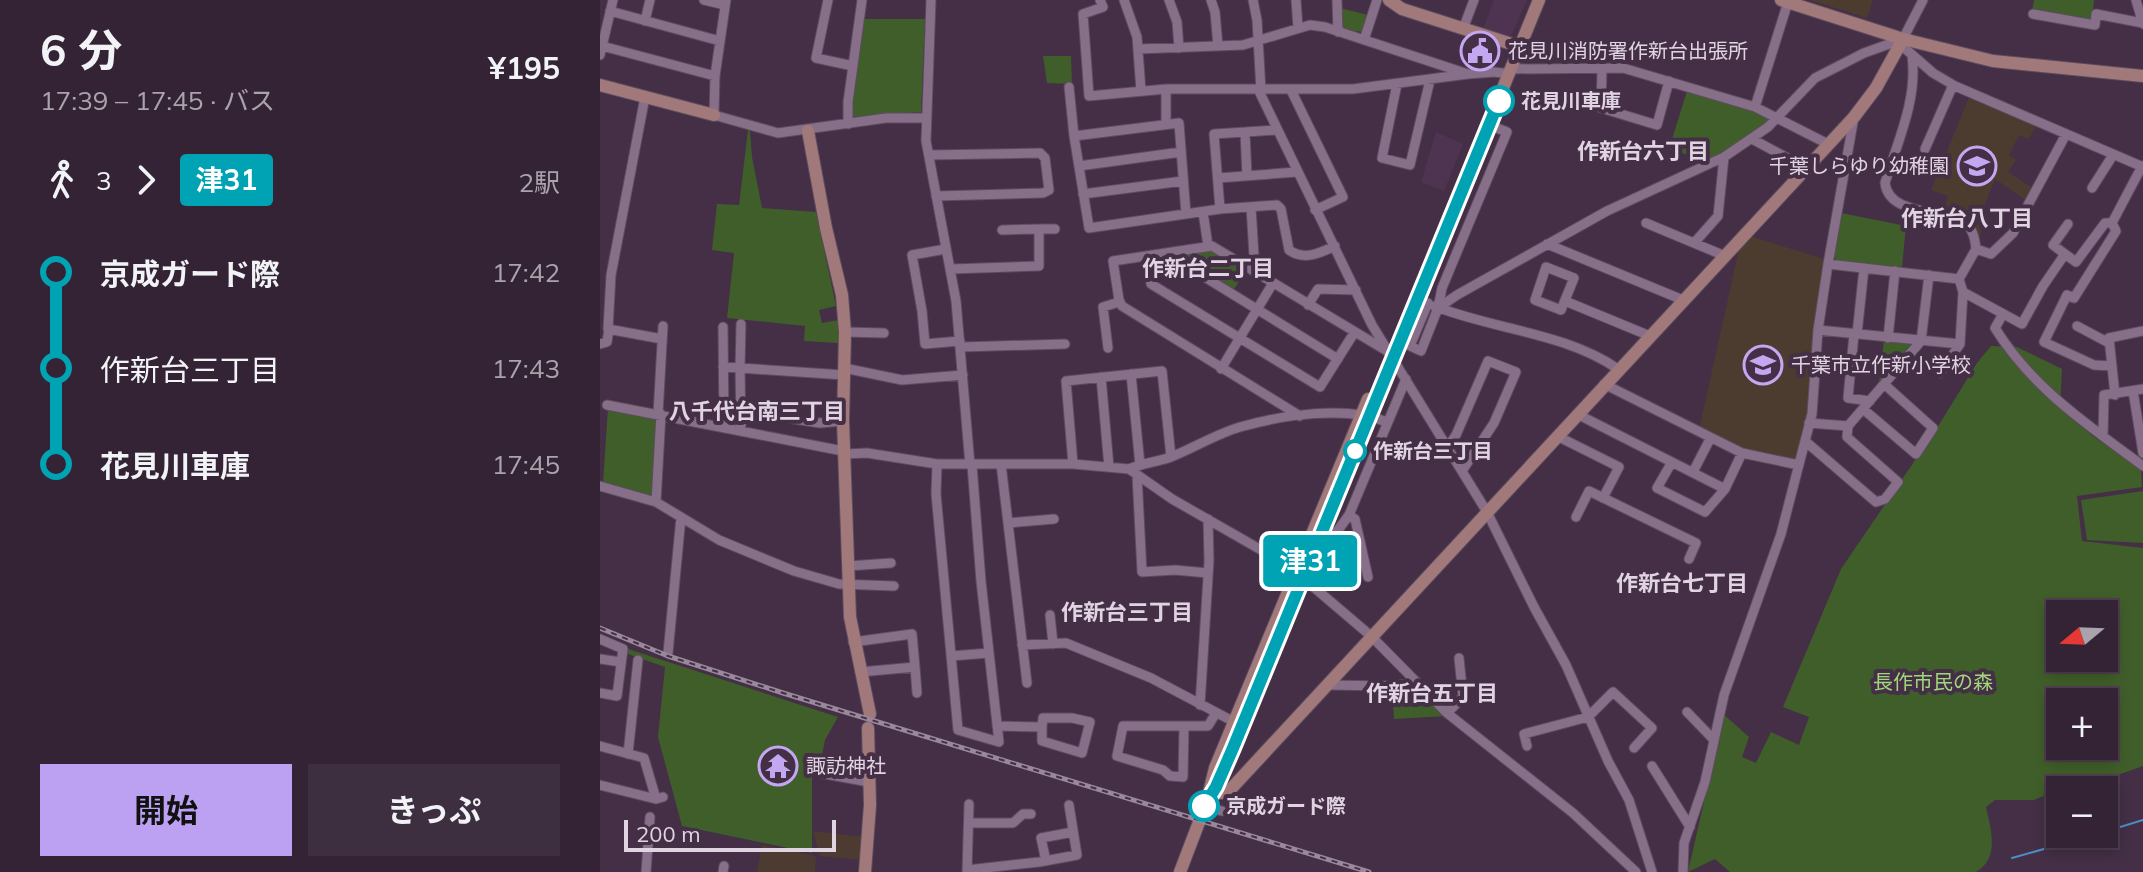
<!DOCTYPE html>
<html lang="ja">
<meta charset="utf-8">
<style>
:root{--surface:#332334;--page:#3e2f40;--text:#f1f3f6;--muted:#a9a4ac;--line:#4e404f;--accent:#bca0f2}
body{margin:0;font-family:Mulish,"Noto Sans JP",sans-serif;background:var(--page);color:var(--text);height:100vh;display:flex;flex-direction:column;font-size:30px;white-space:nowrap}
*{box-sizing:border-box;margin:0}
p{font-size:26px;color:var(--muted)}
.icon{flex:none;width:44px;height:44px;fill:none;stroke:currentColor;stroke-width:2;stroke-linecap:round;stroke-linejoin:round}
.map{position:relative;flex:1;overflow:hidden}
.sheet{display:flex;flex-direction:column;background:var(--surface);width:600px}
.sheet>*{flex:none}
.badge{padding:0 16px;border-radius:6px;font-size:28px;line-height:52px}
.needle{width:52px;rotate:251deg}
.tools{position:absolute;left:1446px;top:600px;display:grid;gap:16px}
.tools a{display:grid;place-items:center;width:72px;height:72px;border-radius:0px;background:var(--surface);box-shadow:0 4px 12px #0003,0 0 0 2px var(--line);font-size:40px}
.scale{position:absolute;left:24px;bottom:20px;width:212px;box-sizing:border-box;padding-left:8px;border:4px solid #e1d4e2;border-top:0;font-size:22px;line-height:28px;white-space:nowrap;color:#e1d4e2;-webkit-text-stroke:6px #442f46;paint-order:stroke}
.map>.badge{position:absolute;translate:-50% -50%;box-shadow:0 0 0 4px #fff}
.legs{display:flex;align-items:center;gap:12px;height:88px;padding:0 40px;font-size:26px}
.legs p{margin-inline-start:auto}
.headline{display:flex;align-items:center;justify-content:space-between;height:136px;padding:0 40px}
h1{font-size:44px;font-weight:700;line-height:60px}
.action{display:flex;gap:16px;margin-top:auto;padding:16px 40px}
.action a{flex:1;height:92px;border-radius:0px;background:var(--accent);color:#111;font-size:32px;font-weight:700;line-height:92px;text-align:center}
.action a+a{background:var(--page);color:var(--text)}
ul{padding:0 40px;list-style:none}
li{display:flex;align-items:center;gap:28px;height:96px;font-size:30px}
li i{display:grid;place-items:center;width:12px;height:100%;margin:0 10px;background:currentColor}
li i::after{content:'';width:20px;height:20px;margin:-10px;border:6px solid;border-radius:50%;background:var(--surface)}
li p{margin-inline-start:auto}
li:first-child i{background:linear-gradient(#0000 50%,currentColor 0)}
li:last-child i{background:linear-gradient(currentColor 50%,#0000 0)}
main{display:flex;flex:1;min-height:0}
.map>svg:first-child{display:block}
</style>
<main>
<section class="sheet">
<div class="headline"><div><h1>6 分</h1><p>17:39 – 17:45 · バス</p></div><b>¥195</b></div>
<div class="legs"><svg class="icon" aria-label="walk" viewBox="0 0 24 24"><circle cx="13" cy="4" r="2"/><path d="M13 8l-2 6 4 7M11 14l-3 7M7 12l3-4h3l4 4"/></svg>3<svg class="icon" aria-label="forward" viewBox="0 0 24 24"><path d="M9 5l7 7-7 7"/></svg><b class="badge" style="background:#00a3b4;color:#fff">津31</b><p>2駅</p></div>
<ul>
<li><i style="color:#00a3b4"></i><b>京成ガード際</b><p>17:42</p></li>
<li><i style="color:#00a3b4"></i><span>作新台三丁目</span><p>17:43</p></li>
<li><i style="color:#00a3b4"></i><b>花見川車庫</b><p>17:45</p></li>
</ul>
<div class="action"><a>開始</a><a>きっぷ</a></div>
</section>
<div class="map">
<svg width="1543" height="872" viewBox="0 0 1543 872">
<rect width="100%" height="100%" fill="#442f46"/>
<path fill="#4e3451" d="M894,0H927L911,36L883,29Z
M836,132L863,144L844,191L821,182Z"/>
<path fill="#4c3c30" d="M1210,0H1273L1267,18Z
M1370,95L1436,125L1429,139L1419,135L1409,155L1416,160L1408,172L1432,188L1433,192L1427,201L1395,179L1383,209L1388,212L1377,243L1375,232L1342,214L1348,196L1331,190Z
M1150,236L1224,259L1210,403L1197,460L1147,452L1099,430L1139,249Z"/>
<path fill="#4d3b32" d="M213,831L264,837L262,860L220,856Z
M162,845L216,856L215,872H157Z"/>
<path fill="#405e2a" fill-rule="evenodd" d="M1434,0H1494L1492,21L1432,11Z
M740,8L768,15L762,32L743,29Z
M264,19H325L321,112L251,117Z
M443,56H471L472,84L447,83Z
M1087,91L1172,116L1173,118L1125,152L1107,161L1069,149Z
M148,130L150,131L152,157L162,208L216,212L236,306L219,310L222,323L239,320L238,343L204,341L205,326L127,318L134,253L112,250L117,204L139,205Z
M1241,213L1306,226L1302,267L1239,264L1233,254Z
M610,250L646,270L633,291L582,260L583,255Z
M1284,339L1311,342L1312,345L1279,383Z
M1391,346L1417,347L1462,369L1460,407L1494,437L1541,470L1542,487L1477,496L1482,541L1543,548V766L1515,776L1488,777L1434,800H1395L1386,807C1391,830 1400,858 1376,872H1130L1115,859L1088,872L1116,749L1121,712L1149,737L1142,757L1156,763L1171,732L1199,745L1209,717L1183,707L1241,569L1337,428L1377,363ZM1460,614H1504V658H1460ZM1460,702H1504V746H1460Z
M8,408L56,416L53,495L51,497L3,484Z
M1543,491V543L1487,540L1481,500Z
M25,648L238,717L225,740L219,770L212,772V853L82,826L58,737L65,667L25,653Z
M816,687L846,716L794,719L792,688Z"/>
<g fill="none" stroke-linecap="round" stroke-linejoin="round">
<path stroke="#4b8fc5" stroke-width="2" d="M1504,832L1543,820
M1412,858L1497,834"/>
<defs>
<path id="street" d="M104,0L125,5
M126,0L115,76L114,115L178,133L286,118H325
M228,0L216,58L253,66
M331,0L326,141L356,301L370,465
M500,0L503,7L483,14L489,96L566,89H753L868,74
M524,0L537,37L541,91
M569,0L577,22L579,48
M611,0L615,12L618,46
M653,0L657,20L661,91
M696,0L698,28
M737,0L738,32
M1536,0L1543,24
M10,11L120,41
M1433,14L1495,25L1496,14L1543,23
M45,21L50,0
M863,29L874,0
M764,40L777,0
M1301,45L1333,73L1355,86L1543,167
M2,46L115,76
M538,49L643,45L710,25L725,27L868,74L894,72L910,74
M0,55L13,0
M1312,56C1318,99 1297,143 1285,183C1289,217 1345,208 1367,225C1374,231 1375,241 1376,249
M911,69L1023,68L1155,107L1228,144
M1002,69L1001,108L1057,125L1069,81
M797,84L782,158L810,165L830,80
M469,87L474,136L489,228L620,209L677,205L681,209L689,250C704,261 720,253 735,246
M691,90L743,197L715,210
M659,91L772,325L887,512L934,607L966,665L1008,761L1029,800L1052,872
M45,97L11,275L8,329L62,339
M1155,107L1188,2
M248,124V102L262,0
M566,124V89
M645,132L647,176
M474,136L579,123L586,214
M1152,139L1206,168
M1325,149L1353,85
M329,155L440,153L445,158L449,190L443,193L336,196
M479,166L581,152
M618,178L697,172
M1492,188L1513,155
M483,194L583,181
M651,207L655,272
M620,209L614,134L676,130
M603,212L608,246
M1046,223L1125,256
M1512,223L1516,231L1474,298L1467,295L1444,342L1494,365L1512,366
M439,229H455
M1095,242L1118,216L1124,157
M947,244L1083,300
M346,249L312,255L322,311L325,344L360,341
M573,252L577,260L738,359
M1465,254L1453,245L1468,224
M548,256L551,284L720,387L754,333
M1228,264L1359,279L1363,292L1422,324L1443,286L1465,254L1476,262L1505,223H1512L1542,166
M946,267L974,278L961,310L935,300Z
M351,269L439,266V229L402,230
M1359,279L1376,249L1391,254L1413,233L1465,136
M965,301L1050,336
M828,303L810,346L821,351L838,308L842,288L907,132L889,125
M708,305L718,289L756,290
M834,306C895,330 963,332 1018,369
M838,308L857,295L1007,211L1124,157L1168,127L1215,78L1264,53L1303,39L1323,0
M1403,314L1395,328C1432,388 1488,425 1543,466
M141,324L140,368L244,375
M1477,326L1509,343
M123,327L124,427
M1218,330L1360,344
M245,332L284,333
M1254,334L1248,398L1270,401
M1257,334L1264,268
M1288,338L1295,271
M0,344L7,342L9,329
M361,347L465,344
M508,348L503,307L519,302
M123,367L140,368L141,430
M244,368L302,380L363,375
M621,369L673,283
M1340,373L1360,344L1363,292
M531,374L540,465
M501,377L509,467
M1004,384L1142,453L1199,465
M1533,391L1543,453
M1515,395L1509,338L1543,331
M7,405L243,451
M1263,409L1316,454L1333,428L1284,384
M58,414L63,326
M977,414L1125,489
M700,416L522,306L519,300L513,261L612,246L787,351
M188,418L220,423L243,421
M1209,423L1248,426L1321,341L1329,275
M957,436L1019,467L1003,498
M1503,436L1504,395L1543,389
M1205,441L1276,502L1285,499L1298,482L1247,437L1248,426
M847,448L856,435L888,361L916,372L894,423L862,471
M244,454L267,453L337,464H473L529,469L572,499L677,559L710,584L771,636L847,713L973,813L1036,872
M1072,462L1057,488L1105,512L1125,489L1142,453
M337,464L336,494L358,730L399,742L381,581L372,465
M401,464L427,683
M473,464L466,381L562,371L571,457
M529,469C542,463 557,462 571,457C594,448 616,434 640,427C683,415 746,405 787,422
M1093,472L1110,439
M537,475L542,572L575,570L608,573
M0,486L56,502L119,540L194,571L239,584L294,586
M56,502L61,414
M749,515L755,519L768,577
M976,517L989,491L1096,543L1089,559
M408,523L454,519
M723,530L736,533L749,515L806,379
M248,566L291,563
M450,615L453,644
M0,639L23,649L17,696L0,693
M253,642L312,634L315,667L260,672
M422,645L466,643L551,678L640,725
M68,653L81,517
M351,656L389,653
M0,659L21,662
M315,667L317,693
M726,685L792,686L815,683
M600,705L609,561L608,519
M1087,712L1114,740
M847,713L863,697L859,658
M397,726L442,727V741L482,753L490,722L472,718H443L442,727
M584,726L583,777L570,776L563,770L517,756L523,726H608L616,713
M0,746L44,758L56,799
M927,746L924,734L988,717L1013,692L1052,728L1034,748
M28,754L38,660
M1052,766L1090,827
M220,773L269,782
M0,785L56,799L63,797
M604,806L622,811
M369,823H413L423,814H431
M446,861L441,838L473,832
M367,870L439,862L477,855L469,805
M46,872L50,817
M123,872L124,866
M367,872L369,804
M1083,872L1084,843L1105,782L1124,695L1181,534L1212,414L1218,330L1228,264L1254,117"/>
<path id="secondary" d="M789,0L802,9L921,47
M1181,0L1303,39L1393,61L1543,76
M0,85L114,115
M208,131L226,228L242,295L245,332L243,421L250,617L270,714
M614,790L621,793L629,791L1254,117L1276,88L1303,39
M609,793L615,768L768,399
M265,872L270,805L268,728
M580,872L609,796L616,787L642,726L939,0"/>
</defs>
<use href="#street" stroke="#5d4c5f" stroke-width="11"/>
<use href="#secondary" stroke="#5d4c5f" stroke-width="14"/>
<use href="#street" stroke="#876f89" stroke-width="9"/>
<use href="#secondary" stroke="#a2797a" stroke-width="12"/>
<defs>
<path id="rail" d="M0,628L68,656L183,693L769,872"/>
</defs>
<use href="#rail" stroke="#99889b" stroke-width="5"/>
<use href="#rail" stroke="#442f46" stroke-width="2" stroke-dasharray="6" stroke-linecap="butt"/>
</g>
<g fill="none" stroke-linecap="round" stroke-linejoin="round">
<defs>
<path id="line-1" d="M604,806L616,787L633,748L899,101"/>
</defs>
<use href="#line-1" stroke="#fff" stroke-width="18"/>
<use href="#line-1" stroke="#00a3b4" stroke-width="12"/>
</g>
<defs>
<symbol id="civic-ring" viewBox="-11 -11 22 22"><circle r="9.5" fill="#442f46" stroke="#c4a7f1" stroke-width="1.5"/><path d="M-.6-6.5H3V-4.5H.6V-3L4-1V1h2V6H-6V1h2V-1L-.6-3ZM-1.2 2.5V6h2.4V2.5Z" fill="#c4a7f1"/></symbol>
<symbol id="school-ring" viewBox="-11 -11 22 22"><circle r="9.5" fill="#442f46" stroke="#c4a7f1" stroke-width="1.5"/><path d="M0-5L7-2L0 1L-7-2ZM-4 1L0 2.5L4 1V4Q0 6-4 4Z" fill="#c4a7f1"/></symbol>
<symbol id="temple-ring" viewBox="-11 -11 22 22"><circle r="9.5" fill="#442f46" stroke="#c4a7f1" stroke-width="1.5"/><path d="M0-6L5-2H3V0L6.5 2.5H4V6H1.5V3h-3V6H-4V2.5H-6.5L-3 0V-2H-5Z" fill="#c4a7f1"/></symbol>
</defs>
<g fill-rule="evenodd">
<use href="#civic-ring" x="858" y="29" width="44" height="44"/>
<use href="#school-ring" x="1355" y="144" width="44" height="44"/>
<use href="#school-ring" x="1141" y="343" width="44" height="44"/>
<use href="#temple-ring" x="156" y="744" width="44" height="44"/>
</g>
<g fill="#fff" stroke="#00a3b4" stroke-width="4">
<circle cx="899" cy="101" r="14"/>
<circle cx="755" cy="451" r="10"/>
<circle cx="604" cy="806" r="14"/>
</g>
<g text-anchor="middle" stroke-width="8" stroke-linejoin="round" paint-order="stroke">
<g font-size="20" fill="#e1d4e2" stroke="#442f46" text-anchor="start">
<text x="908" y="58">花見川消防署作新台出張所</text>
<text x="1349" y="173" text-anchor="end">千葉しらゆり幼稚園</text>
<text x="1191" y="372">千葉市立作新小学校</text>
<text x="206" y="773">諏訪神社</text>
</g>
<g font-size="20" font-weight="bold" fill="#e1d4e2" stroke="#442f46" text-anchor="start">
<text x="921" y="108">花見川車庫</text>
<text x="773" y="458">作新台三丁目</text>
<text x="626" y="813">京成ガード際</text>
</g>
<g font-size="20" fill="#a0d879" stroke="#442f46">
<text x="1333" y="689">長作市民の森</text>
</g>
<g font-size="22" font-weight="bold" fill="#e1d4e2" stroke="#442f46">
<text x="1043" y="159">作新台六丁目</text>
<text x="1367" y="226">作新台八丁目</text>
<text x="608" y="276">作新台二丁目</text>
<text x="157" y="419">八千代台南三丁目</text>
<text x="1082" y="591">作新台七丁目</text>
<text x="527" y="620">作新台三丁目</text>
<text x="832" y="701">作新台五丁目</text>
</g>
</g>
</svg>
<div class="tools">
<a><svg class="needle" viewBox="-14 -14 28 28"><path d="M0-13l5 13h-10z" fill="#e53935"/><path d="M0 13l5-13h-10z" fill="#a9a4ac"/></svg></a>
<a>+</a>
<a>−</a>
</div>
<div class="scale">200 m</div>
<b class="badge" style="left:710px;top:561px;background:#00a3b4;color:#fff">津31</b>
</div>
</main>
